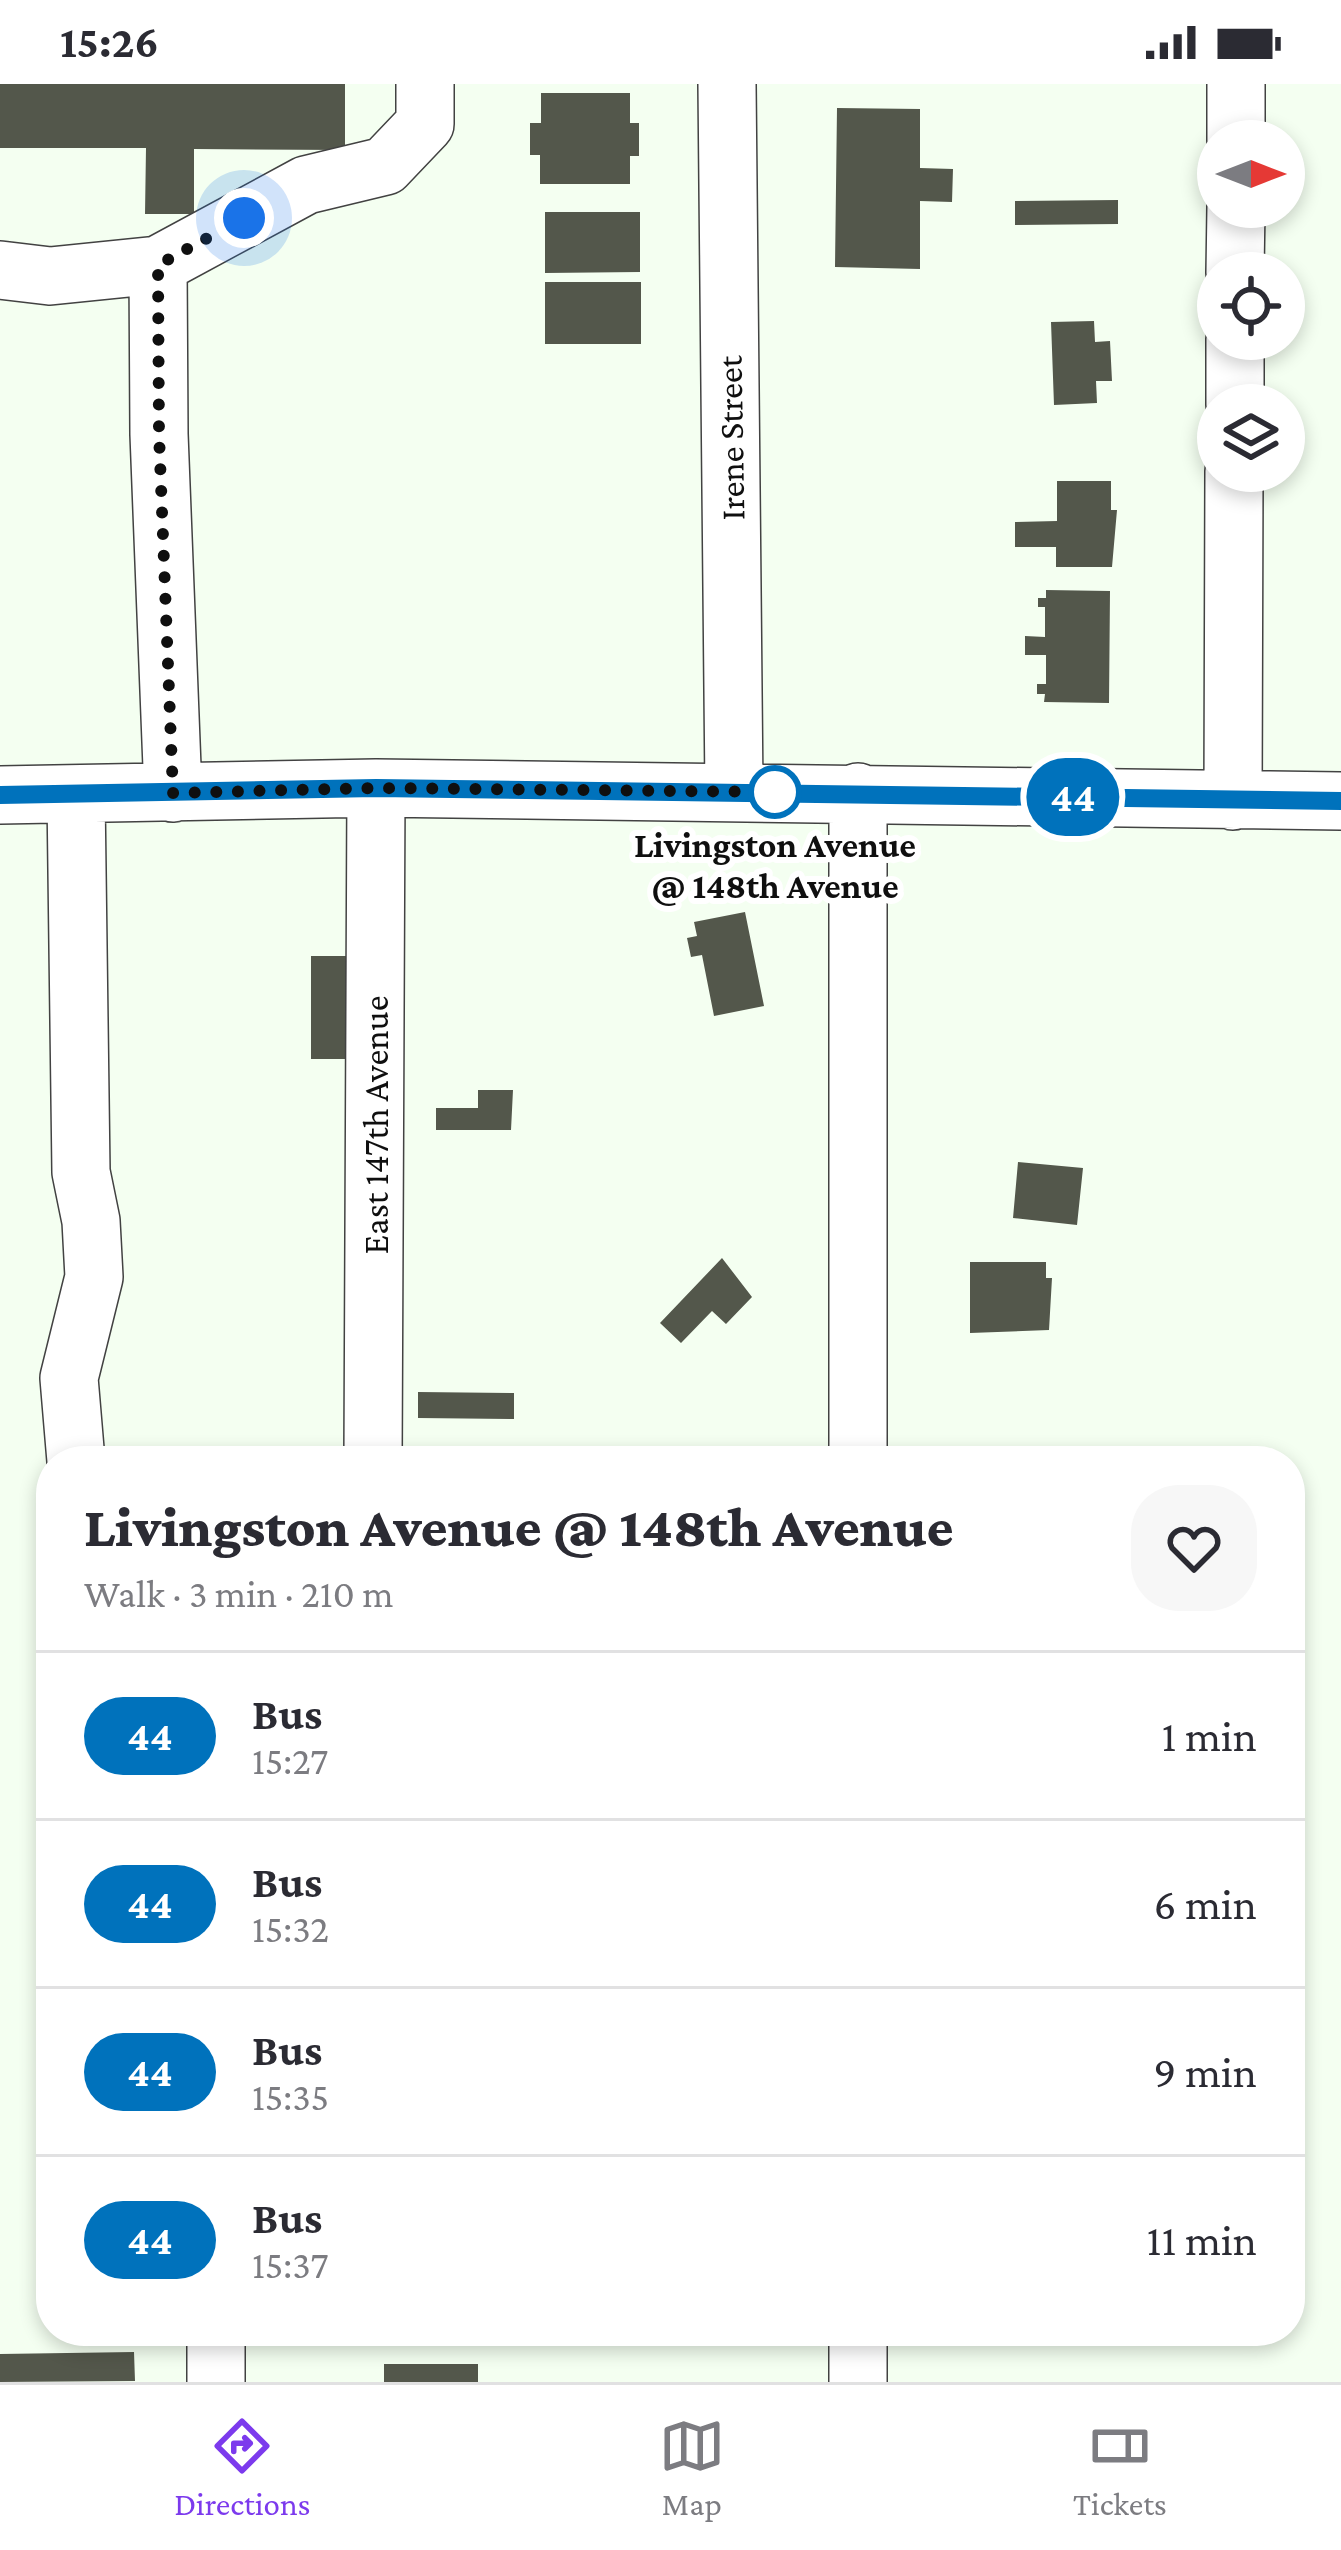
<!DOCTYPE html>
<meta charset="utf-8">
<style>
:root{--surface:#fff;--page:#f7f7f7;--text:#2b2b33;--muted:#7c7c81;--line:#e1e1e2;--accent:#7c3aed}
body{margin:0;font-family:"Crimson Pro",serif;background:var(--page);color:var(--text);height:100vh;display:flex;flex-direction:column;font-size:45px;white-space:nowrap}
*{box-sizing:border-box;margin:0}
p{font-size:39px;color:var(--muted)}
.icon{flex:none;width:66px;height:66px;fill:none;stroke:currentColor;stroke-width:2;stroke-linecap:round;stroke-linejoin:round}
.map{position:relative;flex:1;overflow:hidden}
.drawer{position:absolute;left:36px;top:1362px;width:1269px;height:900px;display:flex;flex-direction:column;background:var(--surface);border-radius:48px;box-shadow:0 6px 18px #0003}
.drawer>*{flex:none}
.badge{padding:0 24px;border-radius:39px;font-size:42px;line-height:78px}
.needle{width:78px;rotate:90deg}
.fabs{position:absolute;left:1197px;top:36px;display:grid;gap:24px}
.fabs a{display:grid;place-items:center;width:108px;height:108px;border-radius:50%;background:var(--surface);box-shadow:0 6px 18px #0003;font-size:60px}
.you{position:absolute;width:60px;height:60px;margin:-30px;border:9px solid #fff;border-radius:50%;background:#1a73e8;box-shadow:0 0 0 18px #1a73e833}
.map>.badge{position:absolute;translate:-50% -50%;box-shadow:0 0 0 6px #fff}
.round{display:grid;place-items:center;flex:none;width:126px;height:126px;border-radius:48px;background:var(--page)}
.head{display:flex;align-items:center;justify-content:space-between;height:204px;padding:0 48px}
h1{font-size:57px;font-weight:800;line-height:90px}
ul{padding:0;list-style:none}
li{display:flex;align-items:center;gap:36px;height:168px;padding:0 48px;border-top:3px solid var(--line)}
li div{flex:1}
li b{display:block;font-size:45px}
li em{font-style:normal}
li .badge{min-width:132px;font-weight:700;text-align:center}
.status{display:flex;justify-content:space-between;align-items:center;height:84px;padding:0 60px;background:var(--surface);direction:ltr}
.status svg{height:33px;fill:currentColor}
.dock{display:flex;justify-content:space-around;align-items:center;height:168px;border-top:3px solid var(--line);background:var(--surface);font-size:33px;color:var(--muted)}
.dock a{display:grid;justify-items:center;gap:6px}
.dock .selected{color:var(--accent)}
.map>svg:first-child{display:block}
</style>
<div class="status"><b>15:26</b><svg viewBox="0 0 49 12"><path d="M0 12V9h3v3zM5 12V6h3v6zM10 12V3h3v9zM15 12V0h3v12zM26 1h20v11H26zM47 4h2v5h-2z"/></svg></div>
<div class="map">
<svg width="1341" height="2298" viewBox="0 0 1341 2298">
<rect width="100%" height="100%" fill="#f4fff1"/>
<path fill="#53574b" d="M0,0H345V66L194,65V130H145L146,64H0Z
M541,9H630V39H639V72H630V100H540V71H530V39H541Z
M837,24L920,25V84L953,85L952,118L920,117V185L835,183Z
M1118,116V140L1015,141V117Z
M545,128H640V188L545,189Z
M545,198H641V260H545Z
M1094,237L1095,258L1110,257L1112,297H1096L1097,319L1054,321L1051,238Z
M1057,397H1111V426H1117L1112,483H1056V463H1015V438L1057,437Z
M1046,506L1110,507L1109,619L1044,618L1045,610H1037V600H1046V571H1025V552L1045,553V523H1038V514H1046Z
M745,828L764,922L714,932L702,871L691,873L687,854L697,852L694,838Z
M311,872H374L347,975H311Z
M478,1006H513L511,1046H436V1024H478Z
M1018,1078L1083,1084L1077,1141L1013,1134Z
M722,1174L752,1213L726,1240L712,1227L681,1259L660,1239Z
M970,1178H1046V1194H1052L1049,1246L970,1249Z
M418,1308L514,1309V1335L418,1334Z
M134,2268L135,2297L0,2298V2270Z
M384,2280H478V2298H384Z"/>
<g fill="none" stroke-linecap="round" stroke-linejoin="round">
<defs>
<path id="minor" d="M727,0L734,707
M1236,57V0
M0,186L50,192L158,181
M1235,189L1236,123
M1235,321V255
M858,708V1377
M173,709L159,350L158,181L306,101L385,82L425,40V0
M0,711L376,704L1341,717
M1233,717L1234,387
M76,1377L69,1294L94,1193L91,1137L81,1088L76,711
M373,1377L376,704
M858,2247V2298
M216,2298V2247"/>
</defs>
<use href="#minor" stroke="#424242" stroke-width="60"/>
<use href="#minor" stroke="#fff" stroke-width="57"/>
</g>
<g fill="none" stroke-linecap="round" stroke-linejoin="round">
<defs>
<path id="line" d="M0,711L376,704L1341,717"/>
</defs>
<use href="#line" stroke="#fff" stroke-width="27"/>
<use href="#line" stroke="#0072bc" stroke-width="18"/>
<path stroke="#0f0f0f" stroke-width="12" stroke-dasharray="0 21.6" d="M244,134L158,181L159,350L173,709L376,704L775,708"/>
</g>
<circle fill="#fff" stroke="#0072bc" stroke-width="6" cx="775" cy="708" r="24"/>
<g text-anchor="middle" stroke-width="12" stroke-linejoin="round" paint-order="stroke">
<g font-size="36" fill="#0f0f0f" stroke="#fff">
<text transform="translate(730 354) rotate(-91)" y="13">Irene Street</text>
<text transform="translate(375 1041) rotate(-90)" y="13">East 147th Avenue</text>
</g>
<g font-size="36" font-weight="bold" fill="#0f0f0f" stroke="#fff">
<text x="775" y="773">Livingston Avenue<tspan x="775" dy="41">@ 148th Avenue</tspan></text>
</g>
</g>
</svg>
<div class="fabs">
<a><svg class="needle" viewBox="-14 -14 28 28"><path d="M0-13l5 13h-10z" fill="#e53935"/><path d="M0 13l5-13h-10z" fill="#7c7c81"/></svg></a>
<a><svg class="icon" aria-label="locate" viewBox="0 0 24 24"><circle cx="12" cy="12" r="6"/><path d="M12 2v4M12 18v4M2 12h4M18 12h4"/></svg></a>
<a><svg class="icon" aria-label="layers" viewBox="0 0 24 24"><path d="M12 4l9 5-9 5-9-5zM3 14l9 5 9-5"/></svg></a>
</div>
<div class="you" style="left:244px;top:134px"></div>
<b class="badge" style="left:1073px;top:713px;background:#0072bc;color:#fff">44</b>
<section class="drawer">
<div class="head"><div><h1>Livingston Avenue @ 148th Avenue</h1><p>Walk · 3 min · 210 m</p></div><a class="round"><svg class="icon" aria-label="heart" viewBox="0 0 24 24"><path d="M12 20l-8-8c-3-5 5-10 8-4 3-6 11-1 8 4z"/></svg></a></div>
<ul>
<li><span class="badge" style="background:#0072bc;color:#fff">44</span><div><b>Bus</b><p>15:27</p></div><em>1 min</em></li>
<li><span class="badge" style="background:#0072bc;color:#fff">44</span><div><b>Bus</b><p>15:32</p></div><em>6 min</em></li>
<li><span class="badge" style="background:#0072bc;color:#fff">44</span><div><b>Bus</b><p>15:35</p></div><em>9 min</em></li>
<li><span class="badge" style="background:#0072bc;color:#fff">44</span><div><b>Bus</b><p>15:37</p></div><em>11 min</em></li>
</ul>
</section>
</div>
<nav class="dock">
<a class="selected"><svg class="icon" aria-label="directions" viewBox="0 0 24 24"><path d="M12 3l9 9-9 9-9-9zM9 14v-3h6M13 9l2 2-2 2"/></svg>Directions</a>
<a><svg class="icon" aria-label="map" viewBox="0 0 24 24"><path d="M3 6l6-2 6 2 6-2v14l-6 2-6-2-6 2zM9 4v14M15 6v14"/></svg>Map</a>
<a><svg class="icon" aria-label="tickets" viewBox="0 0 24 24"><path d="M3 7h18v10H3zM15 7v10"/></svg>Tickets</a>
</nav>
